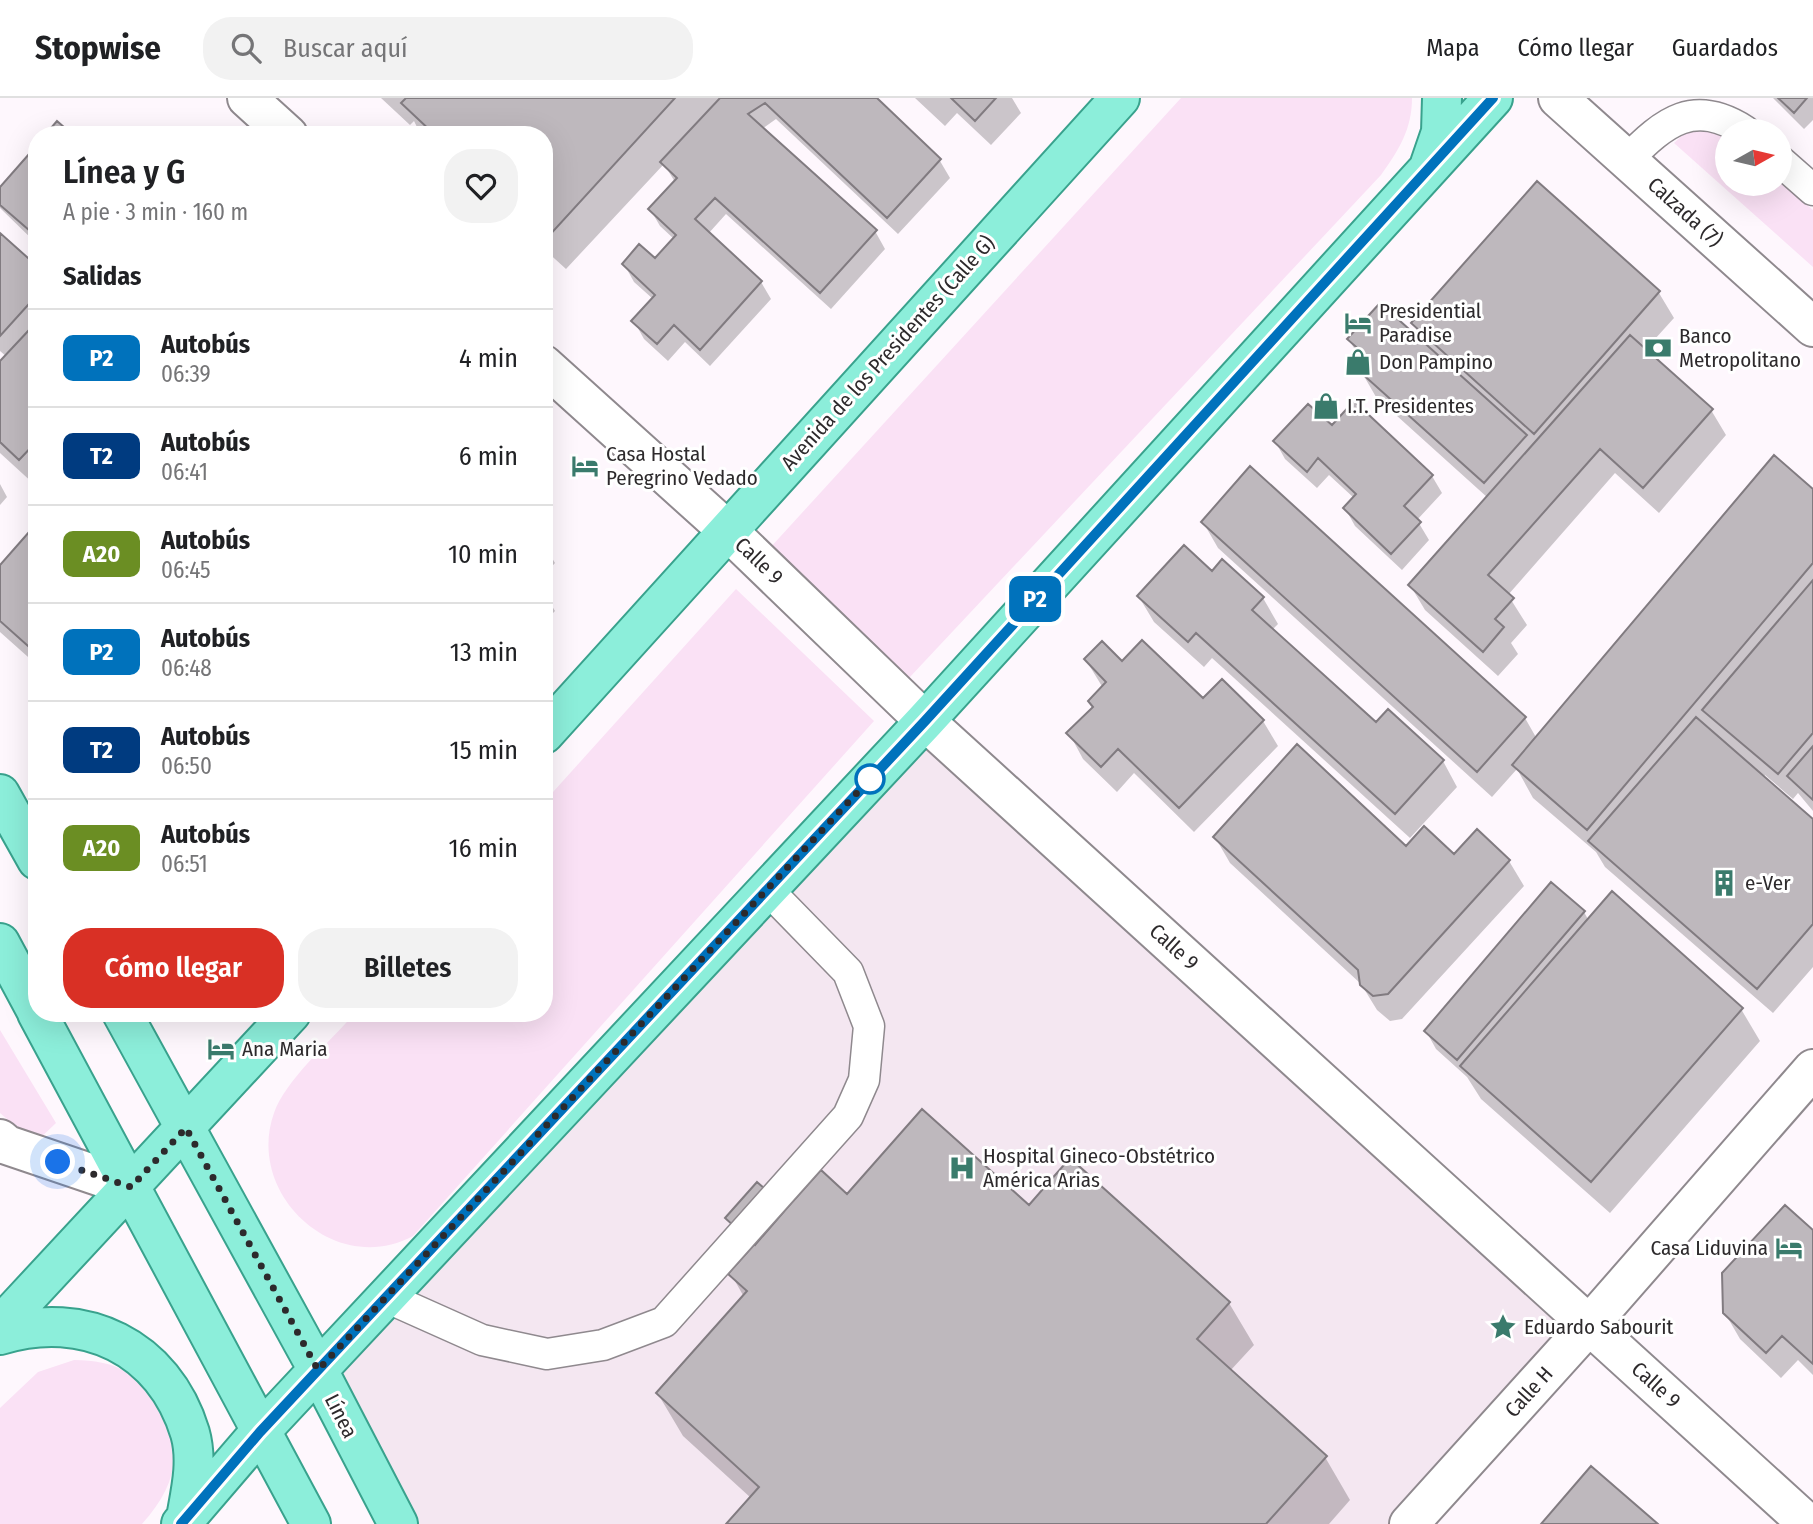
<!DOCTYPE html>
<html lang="es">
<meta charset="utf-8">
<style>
:root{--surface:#fff;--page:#f2f2f2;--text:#202124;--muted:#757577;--line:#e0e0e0;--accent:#d93025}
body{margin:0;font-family:"Fira Sans Condensed",sans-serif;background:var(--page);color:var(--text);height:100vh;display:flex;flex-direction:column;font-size:26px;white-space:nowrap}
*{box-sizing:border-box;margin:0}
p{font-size:23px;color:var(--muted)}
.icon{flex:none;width:38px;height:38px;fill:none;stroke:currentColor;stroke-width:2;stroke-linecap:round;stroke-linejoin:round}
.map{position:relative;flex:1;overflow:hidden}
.sheet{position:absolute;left:28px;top:28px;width:525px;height:896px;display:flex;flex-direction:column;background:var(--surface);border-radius:28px;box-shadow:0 7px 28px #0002}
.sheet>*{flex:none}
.badge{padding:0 14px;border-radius:10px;font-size:24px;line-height:46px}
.needle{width:46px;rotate:82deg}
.controls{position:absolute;left:1715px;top:21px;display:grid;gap:14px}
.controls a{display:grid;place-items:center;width:77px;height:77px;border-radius:50%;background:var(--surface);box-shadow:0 7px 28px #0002;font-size:35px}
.you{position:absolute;width:35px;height:35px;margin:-18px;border:5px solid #fff;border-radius:50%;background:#1a73e8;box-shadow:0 0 0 10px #1a73e833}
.map>.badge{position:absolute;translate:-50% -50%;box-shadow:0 0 0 4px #fff}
h2{padding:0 35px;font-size:26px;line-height:63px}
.round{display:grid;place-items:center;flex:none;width:74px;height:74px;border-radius:28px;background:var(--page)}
.headline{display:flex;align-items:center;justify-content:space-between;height:119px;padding:0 35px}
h1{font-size:33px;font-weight:600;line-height:52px}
.action{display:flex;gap:14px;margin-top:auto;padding:14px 35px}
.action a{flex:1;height:80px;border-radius:28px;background:var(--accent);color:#fff;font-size:28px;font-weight:600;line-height:80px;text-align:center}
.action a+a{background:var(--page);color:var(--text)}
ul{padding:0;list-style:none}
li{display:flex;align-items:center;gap:21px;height:98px;padding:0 35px;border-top:2px solid var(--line)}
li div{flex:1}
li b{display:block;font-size:26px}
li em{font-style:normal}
li .badge{min-width:77px;font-weight:700;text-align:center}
header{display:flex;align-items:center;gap:42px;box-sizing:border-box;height:98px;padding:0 35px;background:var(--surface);border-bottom:2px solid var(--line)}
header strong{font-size:33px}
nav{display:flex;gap:38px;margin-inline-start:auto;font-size:24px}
.search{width:490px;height:63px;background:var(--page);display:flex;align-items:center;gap:18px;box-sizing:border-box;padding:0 24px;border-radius:28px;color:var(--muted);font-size:26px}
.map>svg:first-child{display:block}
</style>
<header>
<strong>Stopwise</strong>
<div class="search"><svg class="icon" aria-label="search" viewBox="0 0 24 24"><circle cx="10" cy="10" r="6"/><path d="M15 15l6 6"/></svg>Buscar aquí</div>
<nav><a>Mapa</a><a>Cómo llegar</a><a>Guardados</a></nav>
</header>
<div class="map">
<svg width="1813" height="1426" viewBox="0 0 1813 1426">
<rect width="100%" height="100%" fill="#fef7fd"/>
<path fill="#f4e7f1" d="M925,623L1589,1227L1409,1426H398L318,1272Z"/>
<path fill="#fae1f5" d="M1181,0H1412C1412,31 1399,52 1381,77L909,580L769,451Z
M1705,33L1727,39V86L1780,84L1813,112V169L1674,45L1686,34Z
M736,491L874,623L413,1138C335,1180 245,1096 274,1015C286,981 331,943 355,915H544V704Z
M0,932L56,1025L35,1045L0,1015Z
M74,1262C116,1263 136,1273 158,1309C185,1353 176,1388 142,1426H0V1310L38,1274Z"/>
<path fill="#0003" d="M381,0H874L940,63L950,80L898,136L776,21L762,31L875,133L885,151L831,211L726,116L708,136L761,184L771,201L710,268L685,244L668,263L644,241L634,223L653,201L634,184L624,166L655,162L674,141L660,128L650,111L675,84L664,66L566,171L544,151V37H421L414,23L410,27Z
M915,0H1012L1021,15L991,47L957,15L945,28Z
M1773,0H1813V22L1804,31Z
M37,49V146L0,110V92Z
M1537,86L1659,195L1674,220L1645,252L1711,312L1726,337L1659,415L1615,375L1508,497L1527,527L1511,545L1518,556L1498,578L1425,512L1410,487L1488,400L1376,299L1361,273L1366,269L1349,242L1427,249L1413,225Z
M0,138L37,171V226L30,233L37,240L35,387L0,355V266L7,259L0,253Z
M1275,343L1432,378L1442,395L1417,422L1429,442L1402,472L1355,428L1345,410L1354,400L1329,377L1317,390L1285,361Z
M0,386L7,399L0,407Z
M1813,393V713L1798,695L1793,701L1765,677L1763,680L1813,723V869L1773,915L1605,769L1596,754L1533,700L1517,671L1492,699L1218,450L1203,424L1525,620L1537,641Z
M37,428V567L0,534V469Z
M544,447L555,465L544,477Z
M1212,475L1263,500L1278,526L1272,532L1376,627L1443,663L1457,689L1410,740L1212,560L1204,569L1154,524L1139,499Z
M544,495L555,513L544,524Z
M1086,562L1122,566L1203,603L1263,623L1278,648L1194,734L1134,675L1117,694L1083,661L1069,635L1094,610L1103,590Z
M37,582V595L32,587Z
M1215,739L1509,763L1524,788L1402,921L1390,923L1377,912L1361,886L1230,765Z
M1584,814L1589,823L1741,911L1760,943L1610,1115L1481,1001L1467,979L1436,951L1426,933Z
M847,1098L1029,1110L1229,1205L1254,1247L1230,1273L1325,1359L1350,1402L1329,1426H728L751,1400L683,1338L658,1296L744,1199L731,1176L755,1149L727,1120Z
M1813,1135V1277L1798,1262L1781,1280L1740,1241L1725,1215Z"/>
<path fill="#beb8bd" stroke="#817b80" stroke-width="2" d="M406,0H675L547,140L544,138V37H435L401,5Z
M720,0H877L941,61L887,120L765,5L748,16L877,132L820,195L715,100L695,121L762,183L700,252L674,227L657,246L631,223L655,197L622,166L639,146L655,160L676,137L648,111L677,80L660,64Z
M951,0H996L975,23Z
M1778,0H1807L1794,15Z
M57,23L73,37H45Z
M37,47V139L0,107V89Z
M1537,83L1660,193L1534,336L1411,225Z
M0,135L37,168V197L0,238Z
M1380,205L1527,337L1484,385L1359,273L1370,261L1347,241Z
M30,231L37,237V343L19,362L0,344V263Z
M1630,237L1713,311L1643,390L1600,351L1488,477L1514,500L1495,521L1504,529L1483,554L1408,487Z
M1354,303L1433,377L1404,408L1421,424L1391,456L1343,410L1356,396L1318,360L1307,374L1273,343L1308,306L1332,327Z
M1774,357L1813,391V465L1587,732L1512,667Z
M1250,368L1526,619L1477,674L1201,424Z
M37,425V556L0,523V467Z
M1184,447L1212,473L1222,461L1264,499L1252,512L1376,624L1388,611L1444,662L1395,716L1196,535L1188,544L1137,498Z
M1813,482V635L1778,676L1702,612Z
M1142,542L1203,600L1222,581L1264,622L1179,710L1118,651L1101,669L1066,635L1093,609L1088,603L1106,584L1084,561L1102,543L1122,563Z
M1696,619L1813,721V826L1757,891L1588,743Z
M1297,646L1406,748L1424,728L1454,756L1477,731L1510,762L1388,896L1373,898L1360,887L1358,872L1213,739Z
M1813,648V702L1787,678Z
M1551,784L1585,813L1457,962L1424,933Z
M1612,793L1743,910L1591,1084L1460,968Z
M922,1011L1029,1107L1070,1060L1230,1204L1197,1241L1327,1358L1266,1426H726L759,1389L656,1295L747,1193L728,1176L821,1072L847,1096Z
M757,1084L787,1110L755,1147L725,1120Z
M1785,1107L1813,1132V1266L1782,1238L1766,1255L1723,1215L1722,1175Z
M1591,1368L1658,1426H1541Z"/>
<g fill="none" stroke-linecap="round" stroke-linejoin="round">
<defs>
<path id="service" d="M1627,62C1665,23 1694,0 1745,33
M1780,63L1813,92
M388,1200L482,1242L547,1256L603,1247L664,1224L848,1018L864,982L869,928L848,874L767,791"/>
<path id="minor" d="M925,623L1808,1426
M0,1041L7,1047L131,1089
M1409,1426L1589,1227L1813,971"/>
<path id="tertiary" d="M247,0L288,37
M544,267L728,433L925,623"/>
<path id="secondary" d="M1558,0L1813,229"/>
<path id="primary" d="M1430,66L1441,34L1442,0
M544,636L1120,0
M0,696L37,762
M0,845L37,914
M37,915L311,1426
M122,915L318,1272L398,1426
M0,1228L291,915
M0,1237C84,1211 164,1249 190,1335C198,1363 191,1392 186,1420
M181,1426L260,1334L925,623L1493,0"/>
</defs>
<use href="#service" stroke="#8f898e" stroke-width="33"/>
<use href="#minor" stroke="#8f898e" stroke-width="42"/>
<use href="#tertiary" stroke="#8f898e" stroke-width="42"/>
<use href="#secondary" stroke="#8f898e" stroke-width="42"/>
<use href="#primary" stroke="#39a28d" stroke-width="42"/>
<use href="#service" stroke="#fff" stroke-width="30"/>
<use href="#minor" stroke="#fff" stroke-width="38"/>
<use href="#tertiary" stroke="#fff" stroke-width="38"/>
<use href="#secondary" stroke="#fff" stroke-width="38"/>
<use href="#primary" stroke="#8ceeda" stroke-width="38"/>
</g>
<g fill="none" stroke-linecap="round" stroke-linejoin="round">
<defs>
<path id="line" d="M181,1426L260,1334L925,623L1493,0"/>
</defs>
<use href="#line" stroke="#fff" stroke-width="16"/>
<use href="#line" stroke="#0072bc" stroke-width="10"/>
<path stroke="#2d2a2c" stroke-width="7" stroke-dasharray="0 12.6" d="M58,1064L131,1089L186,1030L318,1272L870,681"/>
</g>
<defs>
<symbol id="hotel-bare" viewBox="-9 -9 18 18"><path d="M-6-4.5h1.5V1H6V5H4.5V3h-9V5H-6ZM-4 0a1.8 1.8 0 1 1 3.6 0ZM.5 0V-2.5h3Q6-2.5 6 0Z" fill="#3a7b6c" stroke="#fff" stroke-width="2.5" paint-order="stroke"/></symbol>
<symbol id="bank-bare" viewBox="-9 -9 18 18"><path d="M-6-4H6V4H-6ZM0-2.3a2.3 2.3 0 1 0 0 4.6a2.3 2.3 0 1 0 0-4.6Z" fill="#3a7b6c" stroke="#fff" stroke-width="2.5" paint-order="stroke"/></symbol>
<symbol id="shop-bare" viewBox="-9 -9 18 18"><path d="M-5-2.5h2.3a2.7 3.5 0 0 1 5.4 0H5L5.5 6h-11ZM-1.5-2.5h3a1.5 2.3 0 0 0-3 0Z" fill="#3a7b6c" stroke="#fff" stroke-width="2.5" paint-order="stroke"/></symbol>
<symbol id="building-bare" viewBox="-9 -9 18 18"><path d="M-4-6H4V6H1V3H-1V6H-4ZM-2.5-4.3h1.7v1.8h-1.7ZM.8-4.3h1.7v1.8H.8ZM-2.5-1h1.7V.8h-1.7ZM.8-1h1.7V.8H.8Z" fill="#3a7b6c" stroke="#fff" stroke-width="2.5" paint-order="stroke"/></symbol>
<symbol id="hospital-bare" viewBox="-9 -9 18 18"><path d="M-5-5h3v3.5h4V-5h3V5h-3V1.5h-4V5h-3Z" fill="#3a7b6c" stroke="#fff" stroke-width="2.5" paint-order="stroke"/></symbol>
<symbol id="sight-bare" viewBox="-9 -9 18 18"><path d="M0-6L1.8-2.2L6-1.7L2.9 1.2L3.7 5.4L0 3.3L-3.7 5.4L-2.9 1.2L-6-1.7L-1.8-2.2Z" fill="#3a7b6c" stroke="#fff" stroke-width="2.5" paint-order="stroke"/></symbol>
</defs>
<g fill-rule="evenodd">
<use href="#hotel-bare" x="1339" y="206" width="38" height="38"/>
<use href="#bank-bare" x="1639" y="231" width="38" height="38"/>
<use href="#shop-bare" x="1339" y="245" width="38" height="38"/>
<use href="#shop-bare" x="1307" y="289" width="38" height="38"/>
<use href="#hotel-bare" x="566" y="349" width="38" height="38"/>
<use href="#building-bare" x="1705" y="766" width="38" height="38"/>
<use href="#hotel-bare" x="202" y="932" width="38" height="38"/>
<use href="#hospital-bare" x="943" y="1051" width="38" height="38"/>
<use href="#hotel-bare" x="1770" y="1131" width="38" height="38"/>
<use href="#sight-bare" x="1484" y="1210" width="38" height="38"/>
</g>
<circle fill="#fff" stroke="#0072bc" stroke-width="3.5" cx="870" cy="681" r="14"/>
<g text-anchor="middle" stroke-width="6" stroke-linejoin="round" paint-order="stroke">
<g font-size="21" fill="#2d2a2c" stroke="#fff">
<text transform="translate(1685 114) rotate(42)" y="7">Calzada (7)</text>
<text transform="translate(888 255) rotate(-48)" y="7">Avenida de los Presidentes (Calle G)</text>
<text transform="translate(759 463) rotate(44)" y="7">Calle 9</text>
<text transform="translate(1174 849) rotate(42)" y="7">Calle 9</text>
<text transform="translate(1656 1287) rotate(42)" y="7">Calle 9</text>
<text transform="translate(1529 1294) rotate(-48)" y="7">Calle H</text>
<text transform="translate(341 1318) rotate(63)" y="7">Línea</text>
</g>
<g font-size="21" fill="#2d2a2c" stroke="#fff" text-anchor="start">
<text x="1379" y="220">Presidential<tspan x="1379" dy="24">Paradise</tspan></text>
<text x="1679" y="245">Banco<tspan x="1679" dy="24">Metropolitano</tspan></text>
<text x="1379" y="271">Don Pampino</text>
<text x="1347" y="315">I.T. Presidentes</text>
<text x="606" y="363">Casa Hostal<tspan x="606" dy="24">Peregrino Vedado</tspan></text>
<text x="1745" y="792">e-Ver</text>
<text x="242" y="958">Ana Maria</text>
<text x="983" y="1065">Hospital Gineco-Obstétrico<tspan x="983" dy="24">América Arias</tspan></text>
<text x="1768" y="1157" text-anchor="end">Casa Liduvina</text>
<text x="1524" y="1236">Eduardo Sabourit</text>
</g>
</g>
</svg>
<div class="controls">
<a><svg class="needle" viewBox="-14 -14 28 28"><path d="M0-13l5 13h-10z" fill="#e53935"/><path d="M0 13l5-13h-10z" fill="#757577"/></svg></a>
</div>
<div class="you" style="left:58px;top:1064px"></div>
<b class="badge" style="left:1035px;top:501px;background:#0072bc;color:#fff">P2</b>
<section class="sheet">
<div class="headline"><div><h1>Línea y G</h1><p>A pie · 3 min · 160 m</p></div><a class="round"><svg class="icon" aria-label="heart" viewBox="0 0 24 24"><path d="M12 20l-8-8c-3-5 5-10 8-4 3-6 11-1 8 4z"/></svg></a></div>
<h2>Salidas</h2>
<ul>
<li><span class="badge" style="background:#0072bc;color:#fff">P2</span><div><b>Autobús</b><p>06:39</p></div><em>4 min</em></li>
<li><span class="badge" style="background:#003b80;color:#fff">T2</span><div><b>Autobús</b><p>06:41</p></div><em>6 min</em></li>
<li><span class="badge" style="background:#6b8e23;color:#fff">A20</span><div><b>Autobús</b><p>06:45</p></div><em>10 min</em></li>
<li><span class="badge" style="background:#0072bc;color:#fff">P2</span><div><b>Autobús</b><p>06:48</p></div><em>13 min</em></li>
<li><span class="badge" style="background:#003b80;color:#fff">T2</span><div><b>Autobús</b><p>06:50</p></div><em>15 min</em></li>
<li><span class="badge" style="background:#6b8e23;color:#fff">A20</span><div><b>Autobús</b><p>06:51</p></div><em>16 min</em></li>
</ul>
<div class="action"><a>Cómo llegar</a><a>Billetes</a></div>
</section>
</div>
